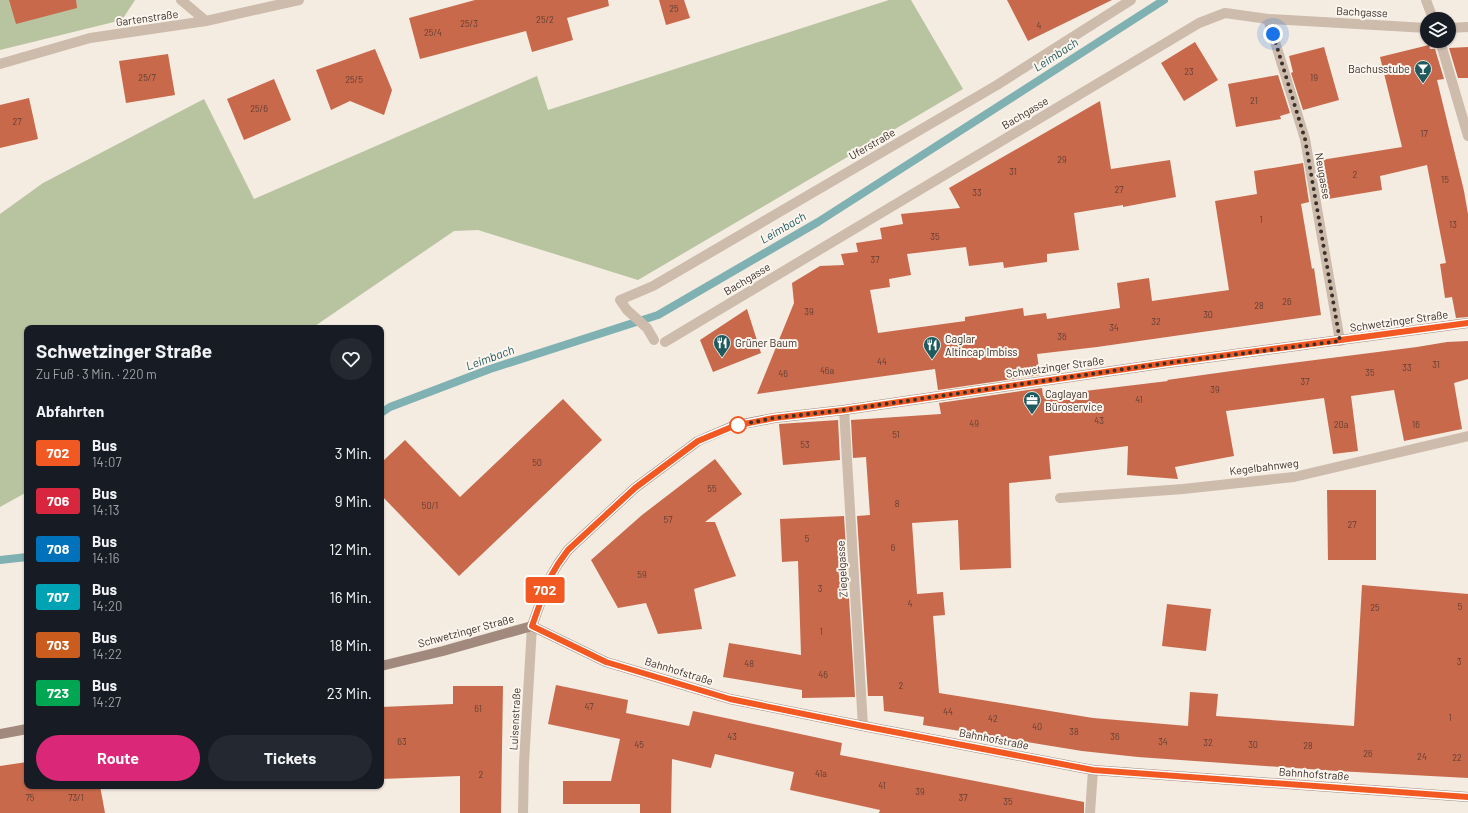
<!DOCTYPE html>
<html lang="de">
<meta charset="utf-8">
<style>
:root{--surface:#171b24;--page:#242831;--text:#f1f3f6;--muted:#9ea1a6;--accent:#db2777}
body{margin:0;font-family:Barlow,sans-serif;background:var(--page);color:var(--text);height:100vh;display:flex;flex-direction:column;font-size:15px;white-space:nowrap}
*{box-sizing:border-box;margin:0}
p{font-size:13px;color:var(--muted)}
.icon{flex:none;width:22px;height:22px;fill:none;stroke:currentColor;stroke-width:2;stroke-linecap:round;stroke-linejoin:round}
.map{position:relative;flex:1;overflow:hidden}
.panel{position:absolute;left:24px;top:325px;width:360px;height:464px;display:flex;flex-direction:column;background:var(--surface);border-radius:8px;box-shadow:0 1px 3px #0004}
.panel>*{flex:none}
.badge{padding:0 8px;border-radius:3px;font-size:14px;line-height:26px}
.fabs{position:absolute;left:1420px;top:12px;display:grid;gap:8px}
.fabs a{display:grid;place-items:center;width:36px;height:36px;border-radius:50%;background:var(--surface);box-shadow:0 1px 3px #0004;font-size:20px}
.you{position:absolute;width:20px;height:20px;margin:-10px;border:3px solid #fff;border-radius:50%;background:#1a73e8;box-shadow:0 0 0 6px #1a73e833}
.map>.badge{position:absolute;translate:-50% -50%;box-shadow:0 0 0 2px #fff}
h2{padding:0 12px;font-size:15px;line-height:36px}
.round{display:grid;place-items:center;flex:none;width:42px;height:42px;border-radius:21px;background:var(--page)}
.overview{display:flex;align-items:center;justify-content:space-between;height:68px;padding:0 12px}
h1{font-size:19px;font-weight:700;line-height:30px}
.action{display:flex;gap:8px;margin-top:auto;padding:8px 12px}
.action a{flex:1;height:46px;border-radius:24px;background:var(--accent);color:#fff;font-size:16px;font-weight:700;line-height:46px;text-align:center}
.action a+a{background:var(--page);color:var(--text)}
ul{padding:0;list-style:none}
li{display:flex;align-items:center;gap:12px;height:48px;padding:0 12px}
li div{flex:1}
li b{display:block;font-size:15px}
li em{font-style:normal}
li .badge{min-width:44px;font-weight:700;text-align:center}
.map>svg:first-child{display:block}
</style>
<div class="map">
<svg width="1468" height="813" viewBox="0 0 1468 813">
<rect width="100%" height="100%" fill="#f4ebe1"/>
<path fill="#b8c4a0" d="M0,0H135L122,20L0,50Z
M889,0H911L963,89L638,280L478,230L454,231L312,328H27V492L0,507V214L43,183L204,99L254,199L537,76L548,110Z"/>
<g fill="none" stroke-linecap="round" stroke-linejoin="round">
<path stroke="#7fb0b2" stroke-width="8" d="M381,413L390,407L490,369L658,315L818,222L1164,0
M0,560L27,557"/>
</g>
<path fill="#c8694b" d="M9,0H76L77,8L16,24Z
M475,0H608L609,6L567,18L573,40L532,52L526,31L420,59L409,18Z
M659,0H684L690,18L666,25Z
M1007,0H1112L1028,41Z
M1195,42L1218,80L1184,101L1161,63Z
M1429,45L1430,49H1435L1444,79L1437,80L1464,191L1468,214V317L1456,318L1452,297L1445,298L1440,264L1446,263L1427,165L1380,176L1382,190L1322,200L1315,161L1402,147L1380,57Z
M1324,47L1339,100L1303,110L1291,73L1293,72L1289,56Z
M1468,47V78H1458L1449,48Z
M375,49L392,90L384,115L350,101L331,110L316,70Z
M168,54L175,95L126,103L119,61Z
M1278,75L1290,113L1280,116L1281,119L1236,127L1228,84Z
M274,79L291,120L244,140L227,99Z
M29,98L38,139L0,148V105Z
M1100,101L1111,169L1170,160L1176,197L1123,207V205L1074,213L1079,250L1047,254V262L1004,268L1003,262L969,266L966,247L907,254L911,275L889,279L890,287L870,290L878,333L965,321V317L1023,308L1024,316L1046,313L1047,319L1120,308L1117,283L1149,278L1152,301L1229,290L1215,201L1257,194L1254,171L1303,163L1309,202L1301,204L1312,269L1314,268L1321,315L1097,347L1037,354L1040,375L938,390L935,369L757,394L794,303L792,283L820,266L844,265L841,254L858,252L856,243L882,239L880,228L903,224L901,214L960,208L949,188Z
M747,309L761,353L713,372L700,340Z
M1468,341V379L1454,383L1462,429L1404,441L1394,390L1351,396L1358,451L1333,454L1324,398L1226,411L1234,456L1175,467L1178,479L1127,475L1128,446L1049,456L1051,479L1009,483L1011,568L960,570L958,520L912,523L917,594L943,592L945,615L933,616L939,693L1093,718L1188,726L1190,692L1218,694L1216,716L1354,726L1362,585L1468,594V778L1337,771L1138,757L1082,751L923,725L924,717L884,711L883,696H868L857,516L870,515L866,457L853,458L851,420L941,414L939,403L1042,388L1043,396L1168,381L1167,380L1260,367L1417,347L1447,342Z
M563,399L602,440L459,576L381,495V463L405,440L460,497Z
M838,420L840,460L783,465L779,424Z
M715,459L742,494L705,522H715L736,576L694,589L702,629L658,634L646,603L618,608L591,560L642,515Z
M1327,490H1376V560H1328Z
M844,516L855,697L802,698V690L723,677L729,643L801,655L798,561L782,562L780,519Z
M1167,604L1211,609L1206,651L1162,646Z
M556,685L628,700L626,713L689,726L693,711L842,743L840,755L1084,802V813H879L880,810L790,790L794,772L715,754L711,768L672,759L671,813H640V804H563V781H611L620,739L548,724Z
M453,686H503L501,813H460V776L381,779V707L453,704Z
M27,762V786H100L105,813H0V766Z"/>
<g fill="none" stroke-linecap="round" stroke-linejoin="round">
<path stroke="#cdbbac" stroke-width="10" d="M654,340L647,328L627,310L620,300L653,286L997,85L1131,0
M1060,498L1183,489L1294,477L1468,436"/>
<path stroke="#cdbbac" stroke-width="10" d="M181,0L206,21
M1426,0L1433,19
M1268,19L1305,139L1340,341
M1449,28L1468,27
M1440,41L1468,136
M0,64L90,38L206,21L299,0
M665,342L1199,23L1225,13L1268,19L1427,28
M844,410L863,726
M523,813L524,763L532,626
M1090,813L1093,770"/>
<path stroke="#a18a7d" stroke-width="10" d="M532,626L548,581L558,564L568,550L635,488L698,441L733,426L774,418L844,410L1160,364L1468,323
M532,626L606,662L730,699L863,726L1093,770L1468,797
M381,666L443,651L532,626
M0,734L27,729"/>
</g>
<g fill="none" stroke-linecap="round" stroke-linejoin="round">
<defs>
<path id="line" d="M1468,323L1160,364L844,410L774,418L734,426L698,441L635,488L568,550L558,564L548,581L532,626L606,662L730,699L863,726L1093,770L1468,797"/>
</defs>
<use href="#line" stroke="#fff" stroke-width="9"/>
<use href="#line" stroke="#f25922" stroke-width="6"/>
<path stroke="#3b302b" stroke-width="4" stroke-dasharray="0 7.2" d="M738,425L734,426L774,418L844,410L1160,364L1340,341L1305,139L1273,34"/>
</g>
<defs>
<symbol id="bar-pin" viewBox="-11 -11 22 30"><path d="M0 17L-7.5 6A9.5 9.5 0 1 1 7.5 6Z" fill="#1f5a5e" stroke="#fbf5ee"/><path d="M-6-5H6L.8 .8V4.5H3.5V6h-7V4.5H-.8V.8Z" fill="#fff"/></symbol>
<symbol id="restaurant-pin" viewBox="-11 -11 22 30"><path d="M0 17L-7.5 6A9.5 9.5 0 1 1 7.5 6Z" fill="#1f5a5e" stroke="#fbf5ee"/><path d="M-5-6h1v4h1v-4h1v4h1v-4h1v5L-1.5 .5V6h-2V.5L-5-1ZM5-6V6H3V1.5H1.5Q1.5-4 5-6Z" fill="#fff"/></symbol>
<symbol id="office-pin" viewBox="-11 -11 22 30"><path d="M0 17L-7.5 6A9.5 9.5 0 1 1 7.5 6Z" fill="#1f5a5e" stroke="#fbf5ee"/><path d="M-6-3h4V-5.5h4V-3h4V5H-6ZM-1-4.5V-3h2v-1.5ZM-6 0V1H6V0Z" fill="#fff"/></symbol>
</defs>
<g fill-rule="evenodd">
<use href="#bar-pin" x="1413" y="59" width="20" height="27"/>
<use href="#restaurant-pin" x="712" y="333" width="20" height="27"/>
<use href="#restaurant-pin" x="922" y="335" width="20" height="27"/>
<use href="#office-pin" x="1022" y="390" width="20" height="27"/>
</g>
<circle fill="#fff" stroke="#f25922" stroke-width="2" cx="738" cy="425" r="8"/>
<g text-anchor="middle" stroke-width="4" stroke-linejoin="round" paint-order="stroke">
<g font-size="9" fill="#5e3e33">
<text x="674" y="12">25</text>
<text x="545" y="23">25/2</text>
<text x="469" y="27">25/3</text>
<text x="1039" y="29">4</text>
<text x="433" y="36">25/4</text>
<text x="1189" y="75">23</text>
<text x="147" y="81">25/7</text>
<text x="1314" y="81">19</text>
<text x="354" y="83">25/5</text>
<text x="1254" y="104">21</text>
<text x="259" y="112">25/6</text>
<text x="17" y="125">27</text>
<text x="1424" y="137">17</text>
<text x="1062" y="163">29</text>
<text x="1013" y="175">31</text>
<text x="1355" y="178">2</text>
<text x="1445" y="183">15</text>
<text x="1119" y="193">27</text>
<text x="977" y="196">33</text>
<text x="1261" y="223">1</text>
<text x="1453" y="228">13</text>
<text x="935" y="240">35</text>
<text x="875" y="263">37</text>
<text x="1287" y="305">26</text>
<text x="1259" y="309">28</text>
<text x="809" y="315">39</text>
<text x="1208" y="318">30</text>
<text x="1156" y="325">32</text>
<text x="1114" y="331">34</text>
<text x="1062" y="340">36</text>
<text x="882" y="365">44</text>
<text x="1436" y="368">31</text>
<text x="1407" y="371">33</text>
<text x="827" y="374">46a</text>
<text x="1370" y="376">35</text>
<text x="783" y="377">46</text>
<text x="1305" y="385">37</text>
<text x="1215" y="393">39</text>
<text x="1139" y="403">41</text>
<text x="1099" y="424">43</text>
<text x="974" y="427">49</text>
<text x="1341" y="428">20a</text>
<text x="1416" y="428">16</text>
<text x="896" y="438">51</text>
<text x="805" y="448">53</text>
<text x="537" y="466">50</text>
<text x="712" y="492">55</text>
<text x="897" y="507">8</text>
<text x="430" y="509">50/1</text>
<text x="668" y="523">57</text>
<text x="1352" y="528">27</text>
<text x="807" y="542">5</text>
<text x="893" y="551">6</text>
<text x="642" y="578">59</text>
<text x="820" y="592">3</text>
<text x="910" y="607">4</text>
<text x="1460" y="610">5</text>
<text x="1375" y="611">25</text>
<text x="821" y="635">1</text>
<text x="1459" y="665">3</text>
<text x="749" y="667">48</text>
<text x="823" y="678">46</text>
<text x="901" y="689">2</text>
<text x="589" y="710">47</text>
<text x="478" y="712">61</text>
<text x="948" y="715">44</text>
<text x="1450" y="721">1</text>
<text x="993" y="722">42</text>
<text x="1037" y="730">40</text>
<text x="1074" y="735">38</text>
<text x="732" y="740">43</text>
<text x="1115" y="740">36</text>
<text x="402" y="745">63</text>
<text x="1163" y="745">34</text>
<text x="1208" y="746">32</text>
<text x="639" y="748">45</text>
<text x="1253" y="748">30</text>
<text x="1308" y="749">28</text>
<text x="1368" y="757">26</text>
<text x="1422" y="760">24</text>
<text x="1457" y="761">22</text>
<text x="821" y="777">41a</text>
<text x="481" y="778">2</text>
<text x="882" y="789">41</text>
<text x="920" y="795">39</text>
<text x="30" y="801">75</text>
<text x="76" y="801">73/1</text>
<text x="963" y="801">37</text>
<text x="1008" y="805">35</text>
</g>
<g font-size="11" fill="#3b302b" stroke="#fbf5ee">
<text transform="translate(1362 12) rotate(3)" y="4">Bachgasse</text>
<text transform="translate(147 18) rotate(-8)" y="4">Gartenstraße</text>
<text transform="translate(1025 113) rotate(-31)" y="4">Bachgasse</text>
<text transform="translate(872 144) rotate(-30)" y="4">Uferstraße</text>
<text transform="translate(1323 176) rotate(80)" y="4">Neugasse</text>
<text transform="translate(747 279) rotate(-31)" y="4">Bachgasse</text>
<text transform="translate(1399 321) rotate(-8)" y="4">Schwetzinger Straße</text>
<text transform="translate(1055 367) rotate(-8)" y="4">Schwetzinger Straße</text>
<text transform="translate(1264 467) rotate(-7)" y="4">Kegelbahnweg</text>
<text transform="translate(842 569) rotate(-93)" y="4">Ziegelgasse</text>
<text transform="translate(466 631) rotate(-15)" y="4">Schwetzinger Straße</text>
<text transform="translate(679 671) rotate(17)" y="4">Bahnhofstraße</text>
<text transform="translate(515 719) rotate(-87)" y="4">Luisenstraße</text>
<text transform="translate(994 739) rotate(11)" y="4">Bahnhofstraße</text>
<text transform="translate(1314 774) rotate(4)" y="4">Bahnhofstraße</text>
</g>
<g font-size="11" fill="#3b302b" stroke="#fbf5ee" text-anchor="start">
<text x="1410" y="73" text-anchor="end">Bachusstube</text>
<text x="945" y="343">Caglar<tspan x="945" dy="13">Altincap Imbiss</tspan></text>
<text x="735" y="347">Grüner Baum</text>
<text x="1045" y="398">Caglayan<tspan x="1045" dy="13">Büroservice</tspan></text>
</g>
<g font-size="12" font-style="italic" fill="#1f5a5e" stroke="#fbf5ee">
<text transform="translate(1056 55) rotate(-33)" y="4">Leimbach</text>
<text transform="translate(783 228) rotate(-30)" y="4">Leimbach</text>
<text transform="translate(490 358) rotate(-20)" y="4">Leimbach</text>
</g>
</g>
</svg>
<div class="fabs">
<a><svg class="icon" aria-label="layers" viewBox="0 0 24 24"><path d="M12 4l9 5-9 5-9-5zM3 14l9 5 9-5"/></svg></a>
</div>
<div class="you" style="left:1273px;top:34px"></div>
<b class="badge" style="left:545px;top:590px;background:#f25922;color:#fff">702</b>
<section class="panel">
<div class="overview"><div><h1>Schwetzinger Straße</h1><p>Zu Fuß · 3 Min. · 220 m</p></div><a class="round"><svg class="icon" aria-label="heart" viewBox="0 0 24 24"><path d="M12 20l-8-8c-3-5 5-10 8-4 3-6 11-1 8 4z"/></svg></a></div>
<h2>Abfahrten</h2>
<ul>
<li><span class="badge" style="background:#f25922;color:#fff">702</span><div><b>Bus</b><p>14:07</p></div><em>3 Min.</em></li>
<li><span class="badge" style="background:#d7263d;color:#fff">706</span><div><b>Bus</b><p>14:13</p></div><em>9 Min.</em></li>
<li><span class="badge" style="background:#0072bc;color:#fff">708</span><div><b>Bus</b><p>14:16</p></div><em>12 Min.</em></li>
<li><span class="badge" style="background:#00a3b4;color:#fff">707</span><div><b>Bus</b><p>14:20</p></div><em>16 Min.</em></li>
<li><span class="badge" style="background:#ca5d1d;color:#fff">703</span><div><b>Bus</b><p>14:22</p></div><em>18 Min.</em></li>
<li><span class="badge" style="background:#00a651;color:#fff">723</span><div><b>Bus</b><p>14:27</p></div><em>23 Min.</em></li>
</ul>
<div class="action"><a>Route</a><a>Tickets</a></div>
</section>
</div>
